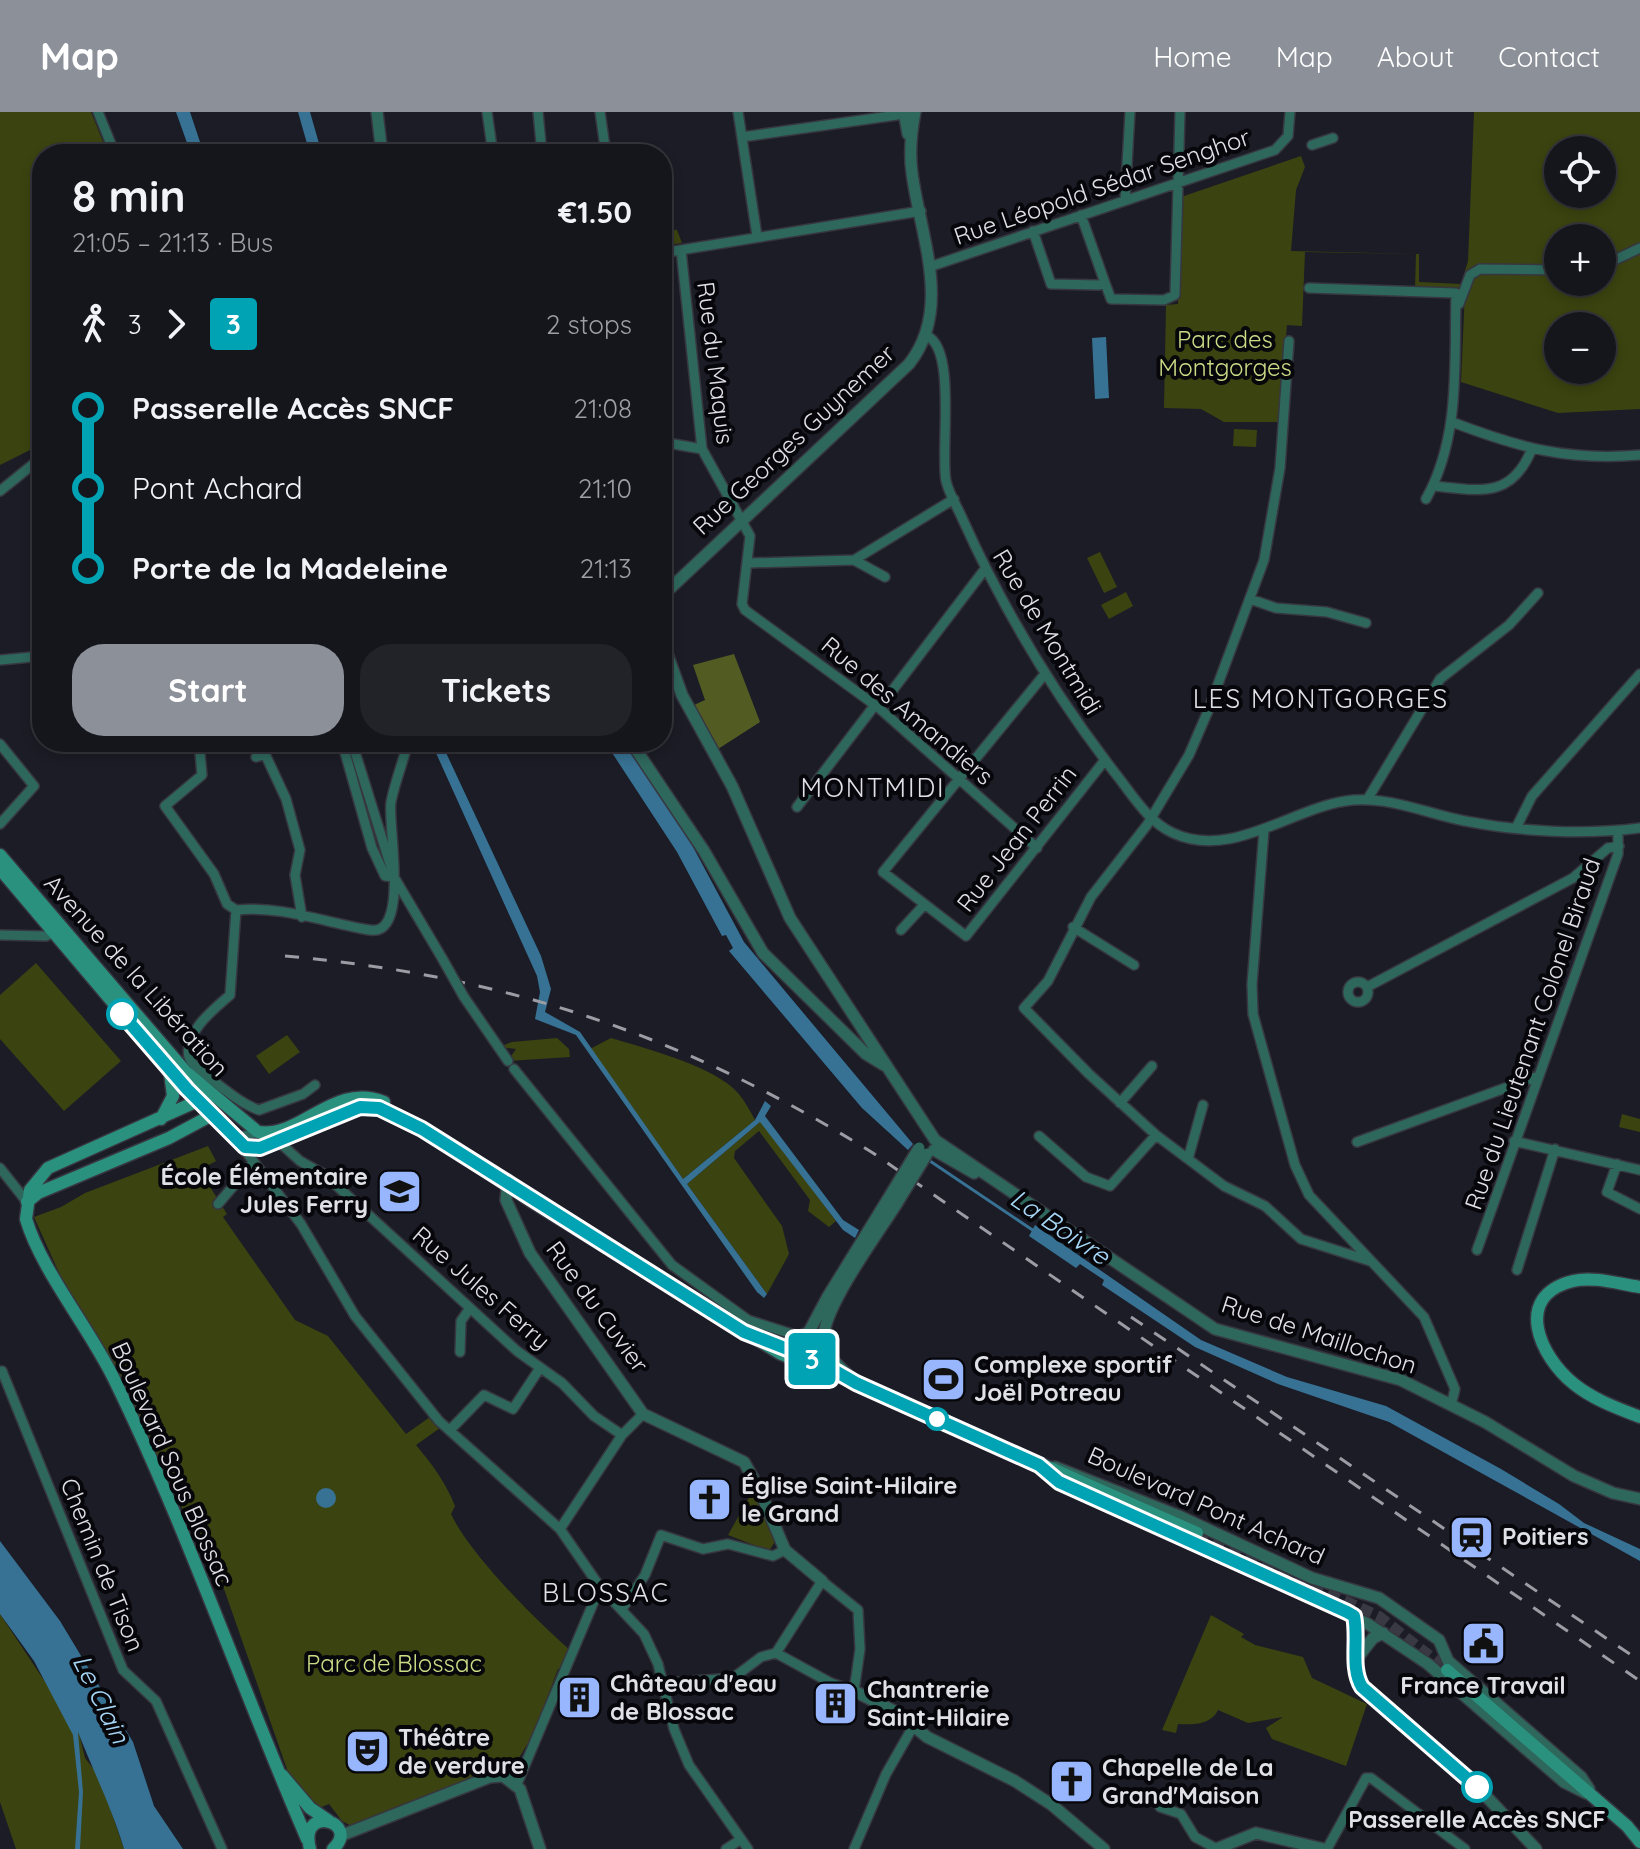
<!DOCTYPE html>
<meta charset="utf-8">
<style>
:root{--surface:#15151c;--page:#222229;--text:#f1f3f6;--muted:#9d9fa3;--line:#34343b;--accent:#8c9099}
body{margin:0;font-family:Quicksand,sans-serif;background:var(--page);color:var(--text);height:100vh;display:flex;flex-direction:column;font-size:30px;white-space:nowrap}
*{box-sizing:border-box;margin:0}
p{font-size:26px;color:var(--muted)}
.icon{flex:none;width:44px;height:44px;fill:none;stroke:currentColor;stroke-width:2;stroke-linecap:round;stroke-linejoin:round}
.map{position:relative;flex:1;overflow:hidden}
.sheet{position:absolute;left:32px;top:32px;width:640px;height:608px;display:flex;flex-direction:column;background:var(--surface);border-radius:32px;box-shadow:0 4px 12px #0003,0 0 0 2px var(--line)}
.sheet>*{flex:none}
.badge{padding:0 16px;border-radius:6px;font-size:28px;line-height:52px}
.tools{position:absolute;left:1544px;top:24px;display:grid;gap:16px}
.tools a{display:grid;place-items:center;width:72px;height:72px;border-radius:50%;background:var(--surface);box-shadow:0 4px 12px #0003,0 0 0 2px var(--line);font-size:40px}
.map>.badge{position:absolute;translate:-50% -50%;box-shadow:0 0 0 4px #fff}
.legs{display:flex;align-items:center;gap:12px;height:88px;padding:0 40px;font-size:26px}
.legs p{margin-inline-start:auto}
.summary{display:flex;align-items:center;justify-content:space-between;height:136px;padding:0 40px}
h1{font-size:44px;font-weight:700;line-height:60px}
.cta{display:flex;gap:16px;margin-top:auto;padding:16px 40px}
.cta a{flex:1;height:92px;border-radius:32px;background:var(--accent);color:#fff;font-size:32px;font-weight:700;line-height:92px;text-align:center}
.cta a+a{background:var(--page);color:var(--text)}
ul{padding:0 40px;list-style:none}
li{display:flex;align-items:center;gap:28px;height:80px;font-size:30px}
li i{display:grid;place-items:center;width:12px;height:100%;margin:0 10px;background:currentColor}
li i::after{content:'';width:20px;height:20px;margin:-10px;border:6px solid;border-radius:50%;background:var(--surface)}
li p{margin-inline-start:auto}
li:first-child i{background:linear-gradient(#0000 50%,currentColor 0)}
li:last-child i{background:linear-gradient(currentColor 50%,#0000 0)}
header{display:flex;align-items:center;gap:48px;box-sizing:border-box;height:112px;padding:0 40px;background:var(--accent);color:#fff}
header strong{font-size:38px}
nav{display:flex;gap:44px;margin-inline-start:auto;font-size:28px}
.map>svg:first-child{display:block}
</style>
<header>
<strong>Map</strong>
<nav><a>Home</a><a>Map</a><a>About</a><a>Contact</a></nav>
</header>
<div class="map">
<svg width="1640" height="1737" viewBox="0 0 1640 1737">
<rect width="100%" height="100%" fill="#1c1c26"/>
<path fill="#3b4310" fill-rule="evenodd" d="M0,0H91L108,42H42V332L0,353Z
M1474,0H1640V297L1558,301L1461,270L1465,177L1415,176L1416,142L1305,140L1302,214L1287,213L1279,310H1224L1201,297L1164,296L1166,193L1178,192L1181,85L1301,44L1305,55L1296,78L1291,139L1419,142V170L1461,172L1468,149ZM1558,38H1602V82H1558ZM1558,126H1602V170H1558ZM1558,214H1602V258H1558Z
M662,117L677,118L682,131L662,134Z
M1234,317L1257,318L1256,335L1233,334Z
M1100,440L1117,475L1104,481L1087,446Z
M1126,480L1133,494L1109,507L1101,493Z
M36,851L121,949L64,999L0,927V883Z
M287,923L300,940L269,962L256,944Z
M557,926L569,937L570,945L508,949L516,937L499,935L512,930Z
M611,926C645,936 716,955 738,981C745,989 750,999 755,1008L683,1067L590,937Z
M1622,1002L1640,1007V1020L1619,1015Z
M761,1009L836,1109L829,1115L808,1099L810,1088L759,1019L735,1039L734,1046L782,1114L789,1142L767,1182L687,1072Z
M208,1034L216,1049L207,1054L213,1065L207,1070L227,1102L223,1105L295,1208L328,1224L406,1322L430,1305L440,1316L416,1333C432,1352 446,1371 455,1394L451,1402C469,1441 535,1508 570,1538L563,1555L558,1557L534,1621L519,1646L355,1716L342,1709L329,1692L319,1696L289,1663L216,1454L166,1369L117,1262L60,1163L34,1105L61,1095L85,1081Z
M751,1382L758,1386L776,1428L769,1439L728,1423Z
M0,1502L79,1621L85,1646L99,1664L124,1737H16L0,1690Z
M1211,1503L1244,1522L1241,1525L1255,1533L1303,1545L1312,1566L1367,1592L1346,1654L1272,1627L1266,1616L1283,1605L1248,1611L1218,1598C1211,1613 1192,1613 1178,1612L1176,1621L1162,1618Z"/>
<path fill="#525c22" d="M734,542L760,610L718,637L694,593L705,588L693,553Z"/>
<path fill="#377193" d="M176,0H190L204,42H191Z
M298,0H310L322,42H310Z
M1106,225L1109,286L1095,287L1092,226Z
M431,630H441L541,844L551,877L545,900L580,920L683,1067L755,1008L765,989L771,994L765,1004L843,1108L859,1118L855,1126L843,1118L760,1010L687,1072L767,1182L764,1186L757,1180L576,923L535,907L540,880L537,864Z
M605,630H625L692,733L744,830L913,1032L908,1038L862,996L729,839L733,836L726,823L722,824L677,740Z
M1035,1113L1201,1228L1287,1265L1386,1294L1501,1357L1559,1392L1584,1411L1640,1437V1449L1389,1310L1278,1272L1195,1235L1102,1173L1104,1168L1080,1152L1076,1156L1029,1124Z
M316 1386a10 10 0 1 1 20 0a10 10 0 1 1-20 0Z
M0,1429L60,1509L133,1630L154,1694L183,1737H124C112,1696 93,1659 78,1620L83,1680L80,1737H75L79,1680L73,1623L34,1549L0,1502Z"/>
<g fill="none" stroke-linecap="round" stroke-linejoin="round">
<path stroke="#377193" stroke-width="3" d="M927,1047L1034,1119"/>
<path stroke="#393943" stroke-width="12" stroke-dasharray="12 6" stroke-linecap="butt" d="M1197,1421L1379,1505L1447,1558"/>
<defs>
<path id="minor" d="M98,0L115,42
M487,0L493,42
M538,0L542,42
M600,0L606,42
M738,0L757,124
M742,25L904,2
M1312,33L1333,26
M1125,88L1130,0
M1033,119L1051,172L1099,173L1105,171L1081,103
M681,138L702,337L750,424L742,492L745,498L879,596L1037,736
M662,141L921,99
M1602,154L1640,136
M929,155L1275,38L1288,24L1290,0
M1105,171L1111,187L1164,188L1175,183L1180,0
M1309,176L1456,181C1454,251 1461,324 1426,387
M1459,192L1470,163L1480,157L1558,158
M927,224C957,237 940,340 946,369C949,382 958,396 963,408C1004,499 1054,582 1115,661C1132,682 1147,709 1173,721C1233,749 1295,693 1353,688C1392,685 1428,702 1465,709C1521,720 1584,723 1640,716
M1289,229L1280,356L1264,448L1208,599L1189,643L1147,713L1091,785L1048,869L1024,896L1089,962L1156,1023L1224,1074L1265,1094L1301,1127L1370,1149
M1452,310C1520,336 1567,349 1640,343
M662,330L702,337
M1433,374C1478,378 1510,388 1531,339
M0,379L42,345
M854,448L885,465
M749,451L854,448L954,387
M1250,487L1276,496L1327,500L1366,511
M0,548L42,544
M1044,563L883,760L966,824L1105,648
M879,596L985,457
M199,630L202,663L165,694L214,762L227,792L236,798L230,883C215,896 183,921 189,945C192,955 208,964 216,971C229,981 244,993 259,998L303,982L315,973
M342,630L372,736L385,764L394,765
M352,630L394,765L442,846
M0,632L34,674L0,712
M256,645L265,642L286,687L300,738L295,763L302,805
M1367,688L1440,567L1509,513L1538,481
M797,695L875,593
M1516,716L1532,684L1640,562
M1264,718L1252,872L1253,902L1295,1053L1309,1083L1424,1205L1455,1277L1451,1293
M236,798C280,793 327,811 370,818C411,825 387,711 391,690C395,670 403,650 408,630
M1073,815L1134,853
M901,818L924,793
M0,823L46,824L59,818
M1348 880a10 10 0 1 1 20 0a10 10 0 1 1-20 0Z
M1367,875L1573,766L1608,736L1619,734
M464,885L508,949
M514,957L672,1153L748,1208L798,1224
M1120,991L1152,954
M258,1020L244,1024L241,1033L301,1112L355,1204L439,1309L560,1417L600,1475L644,1522L658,1552L674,1617L689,1653L748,1737
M1039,1024L1086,1065L1110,1074L1156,1023
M278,1029L300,1049L325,1063L517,1239L562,1271L594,1304L622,1323
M1514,1029L1640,1058
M1357,1030L1538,964
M1188,1047L1203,993
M1617,1052L1607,1080L1640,1097
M0,1056L27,1090
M218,1092L253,1051
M1477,1138L1618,742V719
M1517,1158L1555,1037
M460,1240L461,1209L470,1196
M2,1259L123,1558L156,1589L222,1737
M450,1318L484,1283L513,1297L540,1256
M560,1417L622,1323L643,1302
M622,1497L645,1463L661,1423L703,1437L728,1432L773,1444L785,1438
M664,1571L733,1566L761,1545L776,1541L822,1469L858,1498L860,1537L854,1579L831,1571L776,1541
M517,1672L600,1475
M1160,1695L1181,1702L1195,1725L1217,1737
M726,1737L740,1728
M854,1737L886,1662L914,1613
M1327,1737L1366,1666H1371L1465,1737"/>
<path id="tertiary" d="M377,0L382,42
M904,0L908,22
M662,484L909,252C953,197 920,123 912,61C909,40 911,21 915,0
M662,528L682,583L732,674L790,806L935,1028
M631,630L704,739L763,841L866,942L884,953
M935,1028L1215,1217L1401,1268L1485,1310L1574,1364L1613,1381L1640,1387
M934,1038L974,1061
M508,1068L506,1088L530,1141L643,1302L744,1350L759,1377L785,1438L822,1469
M782,1233L807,1221
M794,1248L827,1186L888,1087
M855,1270C845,1259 828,1247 824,1232C817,1202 880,1119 897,1091
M1039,1353L1059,1370L1368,1512L1428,1552L1564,1670L1586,1681
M1055,1355L1179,1404L1312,1466L1379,1486L1439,1528L1448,1549L1581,1665L1589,1677
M1354,1504C1360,1527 1350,1556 1362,1575L1468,1665L1536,1737
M1358,1545L1373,1526L1383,1521
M854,1579L898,1601L927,1625L1015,1669L1052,1693L1104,1737
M340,1724L490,1665L503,1664L520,1677L540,1737
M1216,1737L1256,1721L1324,1737"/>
<path id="secondary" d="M0,743L185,959L258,1020C301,1027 334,969 384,990
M0,757L154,939L245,1035L260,1036L349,997L379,996L422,1017L531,1089L781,1242L856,1271
M211,983L48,1056L30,1078L26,1107C41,1158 90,1217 114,1267C187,1416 241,1575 307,1727
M161,1007L173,984L170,961
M27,1090L38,1081L169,1026L212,1003
M1640,1175C1619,1172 1594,1164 1573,1169C1512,1184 1540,1245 1574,1272C1594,1288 1617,1296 1640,1305
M770,1229L816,1248
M849,1267L1197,1421
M1447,1558L1627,1714L1640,1730
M282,1663L310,1696L329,1709
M310,1737C298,1691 362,1710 333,1737"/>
</defs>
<use href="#minor" stroke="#373741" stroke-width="12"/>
<use href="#tertiary" stroke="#373741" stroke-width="14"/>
<use href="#secondary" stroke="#373741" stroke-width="15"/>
<use href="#minor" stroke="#2e675c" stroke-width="9"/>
<use href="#tertiary" stroke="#2e675c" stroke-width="11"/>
<use href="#secondary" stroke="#2b917f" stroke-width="12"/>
<path stroke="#9c9ca4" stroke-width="3" stroke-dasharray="14 14" stroke-linecap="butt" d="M285,844C508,864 683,923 873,1041L1640,1569
M1131,1205L1640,1549"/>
<defs>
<path id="minor-bridge" d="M442,846L464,885"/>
<path id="tertiary-bridge" d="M888,1087L919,1036
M897,1091L927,1042"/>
</defs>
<use href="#minor-bridge" stroke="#373741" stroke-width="12" stroke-linecap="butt"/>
<use href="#tertiary-bridge" stroke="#373741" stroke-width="14" stroke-linecap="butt"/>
<use href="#minor-bridge" stroke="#2e675c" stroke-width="9"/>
<use href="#tertiary-bridge" stroke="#2e675c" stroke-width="11"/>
</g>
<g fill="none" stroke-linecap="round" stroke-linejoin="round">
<defs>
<path id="line-1" d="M122,902L187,977L245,1035L260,1036L360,995L379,996L422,1017L744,1220L818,1249L856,1271L1039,1353L1059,1370L1347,1500L1354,1504C1359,1527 1350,1556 1362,1575L1477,1675"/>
</defs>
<use href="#line-1" stroke="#fff" stroke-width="18"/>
<use href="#line-1" stroke="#00a3b4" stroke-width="12"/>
</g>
<defs>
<symbol id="school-square" viewBox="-11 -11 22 22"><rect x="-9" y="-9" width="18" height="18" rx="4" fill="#97b6fd" stroke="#07070b"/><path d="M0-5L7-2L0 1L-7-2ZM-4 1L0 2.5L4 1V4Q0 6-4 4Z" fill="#111"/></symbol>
<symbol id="stadium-square" viewBox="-11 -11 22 22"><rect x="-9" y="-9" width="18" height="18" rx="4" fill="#97b6fd" stroke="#07070b"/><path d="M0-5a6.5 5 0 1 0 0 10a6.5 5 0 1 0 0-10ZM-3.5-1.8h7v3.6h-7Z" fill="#111"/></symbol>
<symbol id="church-square" viewBox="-11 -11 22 22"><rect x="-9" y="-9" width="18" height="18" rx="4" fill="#97b6fd" stroke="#07070b"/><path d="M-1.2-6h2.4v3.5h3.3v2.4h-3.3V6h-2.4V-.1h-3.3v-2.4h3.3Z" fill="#111"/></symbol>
<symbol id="station-square" viewBox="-11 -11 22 22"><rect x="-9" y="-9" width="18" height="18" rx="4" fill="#97b6fd" stroke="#07070b"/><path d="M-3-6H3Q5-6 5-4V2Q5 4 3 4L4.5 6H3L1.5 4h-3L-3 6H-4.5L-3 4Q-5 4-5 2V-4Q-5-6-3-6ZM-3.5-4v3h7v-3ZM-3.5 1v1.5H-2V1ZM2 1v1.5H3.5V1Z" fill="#111"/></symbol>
<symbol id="civic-square" viewBox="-11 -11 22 22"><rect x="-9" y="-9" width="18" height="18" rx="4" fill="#97b6fd" stroke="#07070b"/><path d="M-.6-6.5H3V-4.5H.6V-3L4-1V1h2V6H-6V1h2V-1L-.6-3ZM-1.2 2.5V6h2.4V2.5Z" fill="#111"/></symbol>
<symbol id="building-square" viewBox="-11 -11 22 22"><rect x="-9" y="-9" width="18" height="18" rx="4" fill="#97b6fd" stroke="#07070b"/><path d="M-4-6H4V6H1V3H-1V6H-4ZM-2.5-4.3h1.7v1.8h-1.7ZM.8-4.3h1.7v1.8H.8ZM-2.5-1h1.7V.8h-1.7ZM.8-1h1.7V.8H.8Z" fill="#111"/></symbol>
<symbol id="theatre-square" viewBox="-11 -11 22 22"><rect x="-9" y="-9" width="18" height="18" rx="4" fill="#97b6fd" stroke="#07070b"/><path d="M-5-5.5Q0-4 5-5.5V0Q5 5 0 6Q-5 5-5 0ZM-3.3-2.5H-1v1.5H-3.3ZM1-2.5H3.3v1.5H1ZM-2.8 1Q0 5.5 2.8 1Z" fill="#111"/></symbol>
</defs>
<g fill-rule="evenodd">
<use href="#school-square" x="374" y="1054" width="51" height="51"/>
<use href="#stadium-square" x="918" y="1242" width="51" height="51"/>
<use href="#church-square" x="684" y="1362" width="51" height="51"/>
<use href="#station-square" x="1446" y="1400" width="51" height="51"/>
<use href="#civic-square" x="1458" y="1506" width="51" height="51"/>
<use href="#building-square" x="554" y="1560" width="51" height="51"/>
<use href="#building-square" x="810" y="1566" width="51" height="51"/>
<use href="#theatre-square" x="342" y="1614" width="51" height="51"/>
<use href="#church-square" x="1046" y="1644" width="51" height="51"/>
</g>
<g fill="#fff" stroke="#00a3b4" stroke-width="4">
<circle cx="122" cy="902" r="14"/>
<circle cx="937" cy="1307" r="10"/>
<circle cx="1477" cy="1675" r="14"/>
</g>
<g text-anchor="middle" stroke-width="8" stroke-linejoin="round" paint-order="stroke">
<g font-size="24" fill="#e0e0e7" stroke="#07070b">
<text transform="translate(1102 75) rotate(-19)" y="8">Rue Léopold Sédar Senghor</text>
<text transform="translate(715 251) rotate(83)" y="8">Rue du Maquis</text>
<text transform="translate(794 328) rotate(-43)" y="8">Rue Georges Guynemer</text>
<text transform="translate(1047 520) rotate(59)" y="8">Rue de Montmidi</text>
<text transform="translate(907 599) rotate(40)" y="8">Rue des Amandiers</text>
<text transform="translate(1017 727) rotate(-52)" y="8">Rue Jean Perrin</text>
<text transform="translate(136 864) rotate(48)" y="8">Avenue de la Libération</text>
<text transform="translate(1533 922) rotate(-71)" y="8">Rue du Lieutenant Colonel Biraud</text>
<text transform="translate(481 1176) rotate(41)" y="8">Rue Jules Ferry</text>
<text transform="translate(597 1195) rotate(54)" y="8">Rue du Cuvier</text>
<text transform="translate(1319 1223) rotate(18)" y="8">Rue de Maillochon</text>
<text transform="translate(172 1352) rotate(66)" y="8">Boulevard Sous Blossac</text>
<text transform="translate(1206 1394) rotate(24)" y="8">Boulevard Pont Achard</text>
<text transform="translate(102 1453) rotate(68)" y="8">Chemin de Tison</text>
</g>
<g font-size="24" fill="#cbdc86" stroke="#07070b">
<text x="1225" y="236">Parc des<tspan x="1225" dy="28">Montgorges</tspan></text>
<text x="394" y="1560">Parc de Blossac</text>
</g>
<g font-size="24" font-weight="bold" fill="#e0e0e7" stroke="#07070b" text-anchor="start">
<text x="368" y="1073" text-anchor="end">École Élémentaire<tspan x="368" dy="28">Jules Ferry</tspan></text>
<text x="974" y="1261">Complexe sportif<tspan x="974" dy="28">Joël Potreau</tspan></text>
<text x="741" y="1382">Église Saint-Hilaire<tspan x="741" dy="28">le Grand</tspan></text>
<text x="1502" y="1433">Poitiers</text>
<text x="610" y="1580">Château d'eau<tspan x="610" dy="28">de Blossac</tspan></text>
<text x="1483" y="1582" text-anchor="middle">France Travail</text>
<text x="867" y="1586">Chantrerie<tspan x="867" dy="28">Saint-Hilaire</tspan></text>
<text x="398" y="1634">Théâtre<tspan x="398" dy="28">de verdure</tspan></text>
<text x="1102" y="1664">Chapelle de La<tspan x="1102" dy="28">Grand'Maison</tspan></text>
</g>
<g font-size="24" font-weight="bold" fill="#e0e0e7" stroke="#07070b">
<text x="1477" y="1716">Passerelle Accès SNCF</text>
</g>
<g font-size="26" letter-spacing="2" fill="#e0e0e7" stroke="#07070b">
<text x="1321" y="596">LES MONTGORGES</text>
<text x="873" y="685">MONTMIDI</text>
<text x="606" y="1490">BLOSSAC</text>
</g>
<g font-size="26" font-style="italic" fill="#a7d7f7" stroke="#07070b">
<text transform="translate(1060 1115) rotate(34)" y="9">La Boivre</text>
<text transform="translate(101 1587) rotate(64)" y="9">Le Clain</text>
</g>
</g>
</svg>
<div class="tools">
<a><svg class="icon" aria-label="locate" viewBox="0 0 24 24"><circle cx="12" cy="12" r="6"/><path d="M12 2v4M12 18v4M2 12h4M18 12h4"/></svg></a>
<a>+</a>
<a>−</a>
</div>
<b class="badge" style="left:812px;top:1247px;background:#00a3b4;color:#fff">3</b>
<section class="sheet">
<div class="summary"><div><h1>8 min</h1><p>21:05 – 21:13 · Bus</p></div><b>€1.50</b></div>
<div class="legs"><svg class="icon" aria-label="walk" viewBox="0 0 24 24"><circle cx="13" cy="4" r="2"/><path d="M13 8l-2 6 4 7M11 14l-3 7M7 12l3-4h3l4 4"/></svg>3<svg class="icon" aria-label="forward" viewBox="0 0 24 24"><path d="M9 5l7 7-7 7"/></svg><b class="badge" style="background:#00a3b4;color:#fff">3</b><p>2 stops</p></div>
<ul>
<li><i style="color:#00a3b4"></i><b>Passerelle Accès SNCF</b><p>21:08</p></li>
<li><i style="color:#00a3b4"></i><span>Pont Achard</span><p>21:10</p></li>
<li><i style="color:#00a3b4"></i><b>Porte de la Madeleine</b><p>21:13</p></li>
</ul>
<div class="cta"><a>Start</a><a>Tickets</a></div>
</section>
</div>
